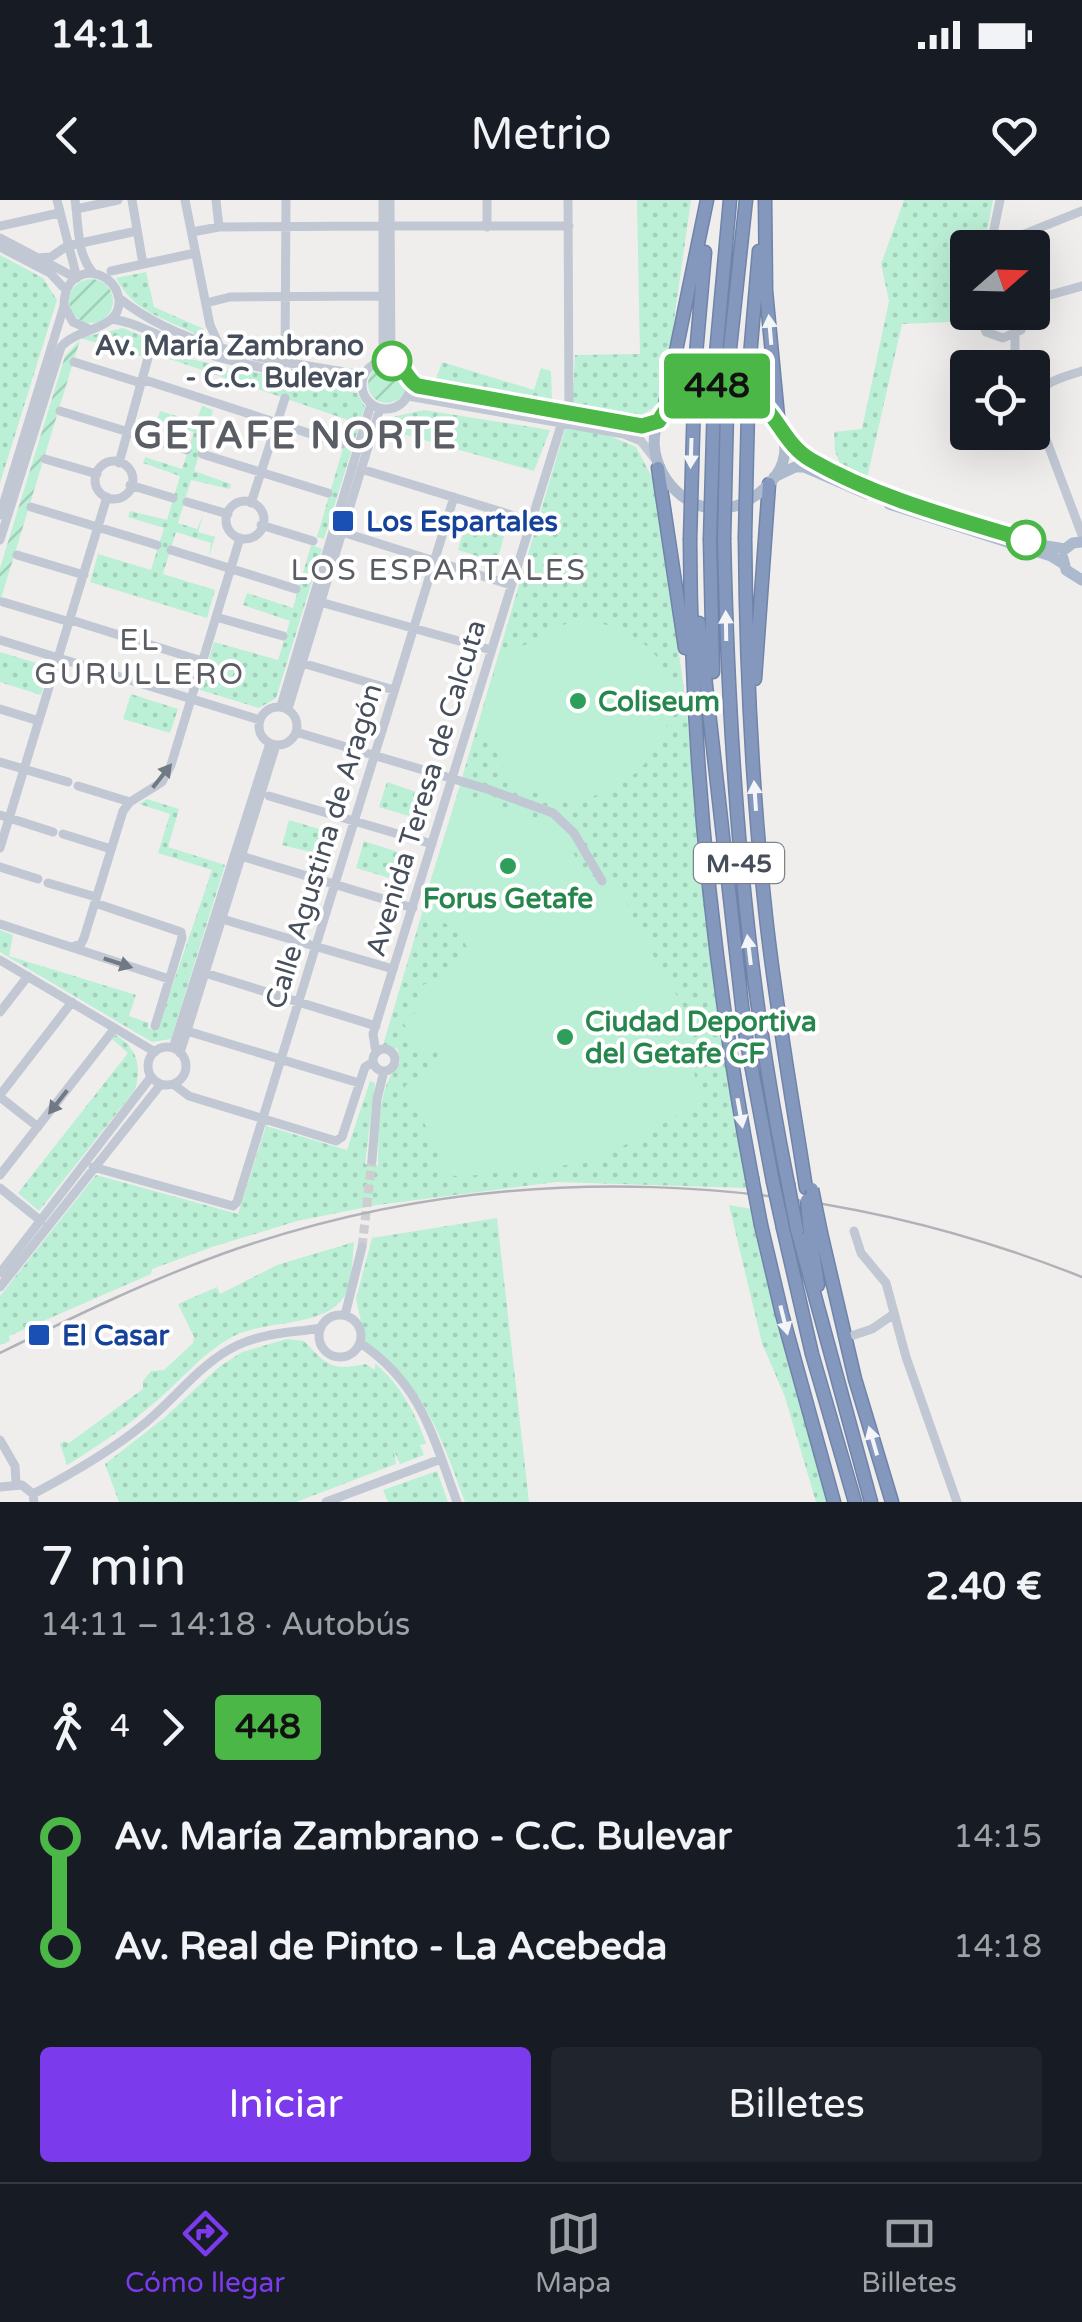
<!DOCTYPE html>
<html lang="es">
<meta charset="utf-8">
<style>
:root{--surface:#171b24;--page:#20242c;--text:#f1f3f6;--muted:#9ea1a6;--line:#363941;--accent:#7c3aed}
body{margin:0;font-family:"Varela Round",sans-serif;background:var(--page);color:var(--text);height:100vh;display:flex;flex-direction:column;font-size:38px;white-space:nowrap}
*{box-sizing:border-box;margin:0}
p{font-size:32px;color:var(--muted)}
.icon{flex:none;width:55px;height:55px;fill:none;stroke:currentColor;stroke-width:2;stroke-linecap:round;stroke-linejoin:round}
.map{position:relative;height:1302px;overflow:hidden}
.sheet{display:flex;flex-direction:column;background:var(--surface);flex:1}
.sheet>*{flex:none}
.badge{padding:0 20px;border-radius:8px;font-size:35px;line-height:65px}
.needle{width:65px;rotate:70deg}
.fabs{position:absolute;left:950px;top:30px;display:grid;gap:20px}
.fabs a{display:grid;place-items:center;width:100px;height:100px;border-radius:10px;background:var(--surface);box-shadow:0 10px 40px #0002;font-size:50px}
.map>.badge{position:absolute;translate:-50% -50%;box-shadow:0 0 0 5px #fff}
.legs{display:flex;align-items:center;gap:15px;height:110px;padding:0 40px;font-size:32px}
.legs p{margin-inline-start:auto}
.head{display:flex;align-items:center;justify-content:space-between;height:170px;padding:0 40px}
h1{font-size:55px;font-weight:600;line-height:75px}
.cta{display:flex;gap:20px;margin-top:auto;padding:20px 40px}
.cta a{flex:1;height:115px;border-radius:10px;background:var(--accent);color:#fff;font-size:40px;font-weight:600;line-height:115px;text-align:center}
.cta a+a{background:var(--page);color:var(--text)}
ul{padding:0 40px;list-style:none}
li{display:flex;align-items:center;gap:35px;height:110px;font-size:38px}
li i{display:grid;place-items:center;width:15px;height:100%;margin:0 12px;background:currentColor}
li i::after{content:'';width:25px;height:25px;margin:-12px;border:8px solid;border-radius:50%;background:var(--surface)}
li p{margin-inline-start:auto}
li:first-child i{background:linear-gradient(#0000 50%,currentColor 0)}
li:last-child i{background:linear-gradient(currentColor 50%,#0000 0)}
.status{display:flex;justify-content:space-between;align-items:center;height:70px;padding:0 50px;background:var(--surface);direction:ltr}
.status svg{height:28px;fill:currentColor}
header{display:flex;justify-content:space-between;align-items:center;height:130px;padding:0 40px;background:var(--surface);font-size:45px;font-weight:600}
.menu{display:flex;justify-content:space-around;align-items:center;height:140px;border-top:2px solid var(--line);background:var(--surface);font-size:28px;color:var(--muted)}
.menu a{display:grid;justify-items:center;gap:5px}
.menu .selected{color:var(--accent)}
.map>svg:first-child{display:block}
</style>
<div class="status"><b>14:11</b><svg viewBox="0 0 49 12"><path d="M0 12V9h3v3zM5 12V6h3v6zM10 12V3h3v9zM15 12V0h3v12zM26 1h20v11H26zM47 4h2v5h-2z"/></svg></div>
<header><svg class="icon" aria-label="back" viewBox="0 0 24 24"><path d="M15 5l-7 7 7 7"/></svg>Metrio<svg class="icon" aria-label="heart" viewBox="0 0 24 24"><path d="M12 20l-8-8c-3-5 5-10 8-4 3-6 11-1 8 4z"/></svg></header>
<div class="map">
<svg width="1082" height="1302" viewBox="0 0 1082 1302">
<defs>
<pattern id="grass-dots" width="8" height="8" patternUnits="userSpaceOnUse" patternTransform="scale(2.5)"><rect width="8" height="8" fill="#bbefd6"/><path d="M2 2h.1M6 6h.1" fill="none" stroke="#a2cfba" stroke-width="1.8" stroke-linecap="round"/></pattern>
<pattern id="garden-furrows" width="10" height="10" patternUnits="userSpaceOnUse" patternTransform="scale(2.5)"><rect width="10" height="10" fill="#bbefd6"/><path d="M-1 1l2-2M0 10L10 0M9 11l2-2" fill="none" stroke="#a2cfba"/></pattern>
</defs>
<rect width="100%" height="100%" fill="#f0eeed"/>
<path fill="url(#grass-dots)" d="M637,0H691L663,198C632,231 614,218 572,212L575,155L640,154Z
M904,0H993L984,47L968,48V112L974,113L973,121L902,124L867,278L841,266L835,251L834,232L862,229L889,101L881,64Z
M0,55L43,78L57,100L0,283Z
M146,72L154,107L204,129L202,133L196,134C163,118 133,111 116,78Z
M123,128L168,147L179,157L220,165L231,173L245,170L357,193L365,207L324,339L317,337L351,221L176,161L153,155L144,157L80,138Z
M442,162L534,190L541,168L551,171L552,204L435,182Z
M202,206L213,210L194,271L231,284L230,289L191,280L178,323L197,329L204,313L198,332L215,337L209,357L211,343L176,332L163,374L215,390L207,418L90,382L98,354L151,370L164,328L128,317L130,311L167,320L180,276L143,263L145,257L182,269L194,232L157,220L160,211L196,222Z
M424,210L550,230L534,271L385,229L392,217Z
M566,226L608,235L636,247L655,283L686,504L708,728L748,988L556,982L377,1005L297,1021L212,1047L152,1069L151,1074L9,1136L10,1141L0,1145V1096L96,975L238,1014L266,926L347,950L370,881L375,883L365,964L378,965C379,932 376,888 400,863L398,849L383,845Z
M465,326L504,336L497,362L458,350Z
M311,345L322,349L276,498L259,508L200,490L214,442L278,460L290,421L243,405L247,393L293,408Z
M0,452L49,467L41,495L0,482Z
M131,494L178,509L170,533L123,519Z
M387,582L425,595L419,619L379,607Z
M147,599L179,609L168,647L225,665L171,839L152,842L0,752V730L13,735L9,756L136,795L129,816L149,823L148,828L157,831L212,670L158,653L170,614L139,604Z
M289,620L329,632L322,655L282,645Z
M364,641L407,655L400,681L356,668Z
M116,835C137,848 142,866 135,890L39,1011L18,993L128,853L112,839Z
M729,1005L752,1009L828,1302H816L785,1197L762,1143Z
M497,1018L529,1302H465C443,1242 423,1180 366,1144L356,1099L372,1038Z
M354,1042C352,1059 353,1089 340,1102C317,1127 264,1120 232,1137C204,1152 184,1177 161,1197C132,1223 100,1245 67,1265L60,1244L64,1241L69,1243L143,1189V1181L151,1171L164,1170L193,1143L194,1137L178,1104L217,1087L220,1094L277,1065Z
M287,1139L304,1141C328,1166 331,1171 366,1164L375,1170V1163C401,1186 414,1210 426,1243L420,1245L424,1255L400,1264L394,1251L396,1264L296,1302H119L105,1264L164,1218L219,1167L242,1152Z
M437,1271L448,1302H388L383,1290Z"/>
<path fill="url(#garden-furrows)" d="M69 101a22 22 0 1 1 44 0a22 22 0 1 1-44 0Z
M80,140L0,402V368L65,156Z
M368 184a19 19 0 1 1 38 0a19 19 0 1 1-38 0Z"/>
<path fill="#bbefd6" d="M579,417C601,424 625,428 643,443C705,492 655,583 590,597C563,602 539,594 514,586L479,521L483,519V509L499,458Z
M466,594L551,624L566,640L592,686L611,674L662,772L666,771L686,817L699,904L594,962L479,975L455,976L439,971V952L405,886L451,858L445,847L422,859L402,820L424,808L417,794L420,787L451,769L470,751L454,728L421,711L456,599Z"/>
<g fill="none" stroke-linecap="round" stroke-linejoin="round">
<path stroke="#ceced0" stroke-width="9" stroke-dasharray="9 4.5" stroke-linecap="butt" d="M362,1047L372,960"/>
<defs>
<path id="highway" d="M765,0L766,91L779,227
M695,165L705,52
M715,165L730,0
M728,167L746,0
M749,168L759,51
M663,214L707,0
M658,268L685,448
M745,337C746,464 752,591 766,717C776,808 792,898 806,988
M724,339C729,559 744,768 788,984
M690,340C691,555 712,767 752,978
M710,340L713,472
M699,423L745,832L773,982
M755,479L769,284
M761,1025L782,1114L834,1302
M783,1028L812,1154L855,1302
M797,1030L871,1302
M810,1033L818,1085
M821,1033L855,1179L892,1302"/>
</defs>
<use href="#highway" stroke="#7083a9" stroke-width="15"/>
<path stroke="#c1c8d3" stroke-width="9" d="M57,0L77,78
M75,0C79,25 76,54 94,74
M132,0L143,64
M185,0L210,125L221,149
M216,0L219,27
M383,0V161
M390,0L391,161
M487,0V27
M568,0L569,214
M76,9L118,0
M0,26L59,13
M390,26H569
M192,32L219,27L383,26
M0,38L76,78
M994,46L1082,11
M0,47L50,73L66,90
M990,48L1000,0
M37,58L51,57L67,46L137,31
M111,71L195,53
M119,98C188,153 280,161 364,175
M1032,100L1082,86
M206,103L230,97L383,96
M64,106L73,122L87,128
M979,112L986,132L1003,138L1021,130L1026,112
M112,119C144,124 169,143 200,152C252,168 308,176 362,186
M1015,135V151L1021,168
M362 185a24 24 0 1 1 48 0a24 24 0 1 1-48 0Z
M285,161L286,0
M74,162L141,183L148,181L342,244
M411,182L428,188L631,225L642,226L659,221
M408,196L624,234L641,241L655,259
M1032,202L1082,335
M1033,202C1042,181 1061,178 1082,171
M60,211L187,250
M202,254L328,293
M45,259L97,274
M95 280a19 19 0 1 1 38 0a19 19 0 1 1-38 0Z
M119,263L148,158
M361,269L531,321
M130,285L173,298
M226 320a19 19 0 1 1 38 0a19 19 0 1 1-38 0Z
M187,302L228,314
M251,303L285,198
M31,307L157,345
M0,315L64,106C64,92 69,78 84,74C92,72 101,75 107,79C114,84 118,92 119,100C121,131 77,127 61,147L0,340
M261,325L313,341
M342,332L511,385
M171,350L296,389
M17,355L84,375
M3,402L70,422
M320,402L491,450
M216,417L283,436
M71,420L202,461
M0,440L260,520
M302,463L394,490
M281,506L371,204
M259 526a19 19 0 1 1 38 0a19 19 0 1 1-38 0Z
M0,509L39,521
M288,509L380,208
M296,532L487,589L553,613L574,633L602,681
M0,562L68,582
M78,586L130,602
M269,596L432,644
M0,615L53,632
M63,634L111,649
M0,648L107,297
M241,656L413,708
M0,667L38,679
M48,683L96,697
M95,703L181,732L182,738L155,826
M222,719L393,769
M0,724L169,779
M72,747L81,744L84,738L123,611L130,602L162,582L171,565L240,338
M0,760L155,852
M205,773L376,826
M0,812L28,776
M187,831L359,883
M148 866a19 19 0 1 1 38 0a19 19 0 1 1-38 0Z
M173,848L270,543
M373 860a11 11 0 1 1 22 0a11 11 0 1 1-22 0Z
M180,853L276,545
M376,853L373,834L562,222
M173,884L189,896L336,941L342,937L365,867L373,862
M0,895L72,802
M0,897L38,927
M372,960L377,899L384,871
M93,967L233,1006L237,1002L454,297
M0,975L115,828
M0,988L41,1021
M854,1031L861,1053L886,1083L906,1157L957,1302
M0,1073L151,877
M0,1087L161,884
M345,1115L362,1047
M319 1136a21 21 0 1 1 42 0a21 21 0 1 1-42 0Z
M854,1135L872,1129L894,1114
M360,1143C421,1183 433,1237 457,1302
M0,1240L15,1266L16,1283
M0,1287L22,1285L33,1294L34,1302
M33,1294C71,1274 110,1252 144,1224C175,1199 201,1162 238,1145C266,1132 292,1133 321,1128
M326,1302L441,1259"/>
<path stroke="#adb9cd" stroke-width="11" d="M720,185C766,194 810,243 768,285C683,370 587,200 720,185Z
M785,236C821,285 979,325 1040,345L1065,349
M774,277L795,267H804L867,294
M889,304L1051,356L1064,364
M1065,349L1073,343L1082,342
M1063,358L1066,370L1082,380"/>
<use href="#highway" stroke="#8498bd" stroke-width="12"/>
<path stroke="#b0b2b8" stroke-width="2.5" d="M0,1153C73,1117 145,1082 222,1054C501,954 808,968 1082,1077"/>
<defs>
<path id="highway-bridge" d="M745,337L749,168
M724,339L728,167
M690,340L695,165
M710,340L715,165
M752,978L761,1025
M773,982L783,1028
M788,984L797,1030
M812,989L821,1033
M807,1000L810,1033"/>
</defs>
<use href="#highway-bridge" stroke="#7083a9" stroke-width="15" stroke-linecap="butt"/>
<use href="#highway-bridge" stroke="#8498bd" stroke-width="12"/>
</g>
<defs><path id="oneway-solid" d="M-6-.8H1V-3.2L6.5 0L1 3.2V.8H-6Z" transform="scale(2.5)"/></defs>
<g fill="#f3f5f8">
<use href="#oneway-solid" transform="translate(770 130) rotate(-95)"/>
<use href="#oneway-solid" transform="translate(691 253) rotate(92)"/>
<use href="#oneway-solid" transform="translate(726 426) rotate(-91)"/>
<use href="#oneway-solid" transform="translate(755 596) rotate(-94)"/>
<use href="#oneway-solid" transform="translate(749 750) rotate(-97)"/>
<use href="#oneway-solid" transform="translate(740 913) rotate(80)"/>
<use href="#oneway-solid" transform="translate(784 1120) rotate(76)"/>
<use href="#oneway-solid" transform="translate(873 1241) rotate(-106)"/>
</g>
<g fill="#717985">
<use href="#oneway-solid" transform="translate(162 576) rotate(-52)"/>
<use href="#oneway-solid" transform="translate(118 763) rotate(18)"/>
<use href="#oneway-solid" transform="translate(58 902) rotate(128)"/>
</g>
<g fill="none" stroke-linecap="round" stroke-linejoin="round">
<defs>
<path id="line-1" d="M392,161C406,166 406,180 418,186L642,226L659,221C672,194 708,180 736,188C775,200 779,242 811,260C877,298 954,318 1026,340"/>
</defs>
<use href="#line-1" stroke="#fff" stroke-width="22"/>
<use href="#line-1" stroke="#4ab747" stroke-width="15"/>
</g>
<g fill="#fff" stroke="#4ab747" stroke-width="5">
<circle cx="392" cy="161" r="18"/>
<circle cx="1026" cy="340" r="18"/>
</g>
<g fill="#1a4fb4" stroke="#fff" stroke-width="4">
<rect x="331" y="309" width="24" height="24" rx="5"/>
<rect x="27" y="1123" width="24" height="24" rx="5"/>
</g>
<g fill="#2e9e5b" stroke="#fff" stroke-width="4">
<circle cx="578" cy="501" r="10"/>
<circle cx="508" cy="666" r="10"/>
<circle cx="565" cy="837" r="10"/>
</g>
<g text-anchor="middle" stroke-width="8" stroke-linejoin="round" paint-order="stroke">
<rect fill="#fff" stroke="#7e838c" stroke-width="2.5" x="694" y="643" width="90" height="40" rx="8"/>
<g font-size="25" font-weight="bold" fill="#464e5b">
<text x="739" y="672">M-45</text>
</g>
<g font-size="28" font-weight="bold" fill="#464e5b" stroke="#fff" text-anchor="end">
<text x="364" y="155">Av. María Zambrano<tspan x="364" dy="32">- C.C. Bulevar</tspan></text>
</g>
<g font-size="28" font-weight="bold" fill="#164399" stroke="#fff" text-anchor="start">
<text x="366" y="331">Los Espartales</text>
<text x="62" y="1145">El Casar</text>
</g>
<g font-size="28" font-weight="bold" fill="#27864d" stroke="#fff" text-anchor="start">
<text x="598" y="511">Coliseum</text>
<text x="508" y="708" text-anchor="middle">Forus Getafe</text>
<text x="585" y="831">Ciudad Deportiva<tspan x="585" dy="32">del Getafe CF</tspan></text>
</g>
<g font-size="28" fill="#464e5b" stroke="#fff">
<text transform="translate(425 588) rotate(-73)" y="10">Avenida Teresa de Calcuta</text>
<text transform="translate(323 646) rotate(-73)" y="10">Calle Agustina de Aragón</text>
</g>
<g font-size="30" letter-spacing="2.5" fill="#5a5d63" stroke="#fff">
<text x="439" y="380">LOS ESPARTALES</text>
<text x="140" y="450">EL<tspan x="140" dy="34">GURULLERO</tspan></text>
</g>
<g font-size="38" font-weight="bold" letter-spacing="2.5" fill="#5a5d63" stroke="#fff">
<text x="296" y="248">GETAFE NORTE</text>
</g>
</g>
</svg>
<div class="fabs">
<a><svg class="needle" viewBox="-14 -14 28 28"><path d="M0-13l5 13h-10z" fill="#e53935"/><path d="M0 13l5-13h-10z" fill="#9ea1a6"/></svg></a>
<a><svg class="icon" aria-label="locate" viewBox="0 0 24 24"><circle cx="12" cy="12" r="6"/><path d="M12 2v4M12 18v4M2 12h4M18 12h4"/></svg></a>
</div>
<b class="badge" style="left:717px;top:186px;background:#4ab747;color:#111">448</b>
</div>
<section class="sheet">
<div class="head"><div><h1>7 min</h1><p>14:11 – 14:18 · Autobús</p></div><b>2.40 €</b></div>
<div class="legs"><svg class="icon" aria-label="walk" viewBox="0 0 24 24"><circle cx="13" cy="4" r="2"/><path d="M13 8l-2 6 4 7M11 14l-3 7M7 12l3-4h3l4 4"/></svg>4<svg class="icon" aria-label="forward" viewBox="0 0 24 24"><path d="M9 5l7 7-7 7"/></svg><b class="badge" style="background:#4ab747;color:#111">448</b></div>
<ul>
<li><i style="color:#4ab747"></i><b>Av. María Zambrano - C.C. Bulevar</b><p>14:15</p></li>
<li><i style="color:#4ab747"></i><b>Av. Real de Pinto - La Acebeda</b><p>14:18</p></li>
</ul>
<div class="cta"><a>Iniciar</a><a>Billetes</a></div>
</section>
<nav class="menu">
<a class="selected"><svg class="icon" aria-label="directions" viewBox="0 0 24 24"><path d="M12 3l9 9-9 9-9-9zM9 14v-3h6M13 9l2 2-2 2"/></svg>Cómo llegar</a>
<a><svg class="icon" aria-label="map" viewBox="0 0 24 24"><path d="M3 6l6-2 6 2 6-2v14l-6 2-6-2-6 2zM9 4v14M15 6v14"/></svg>Mapa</a>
<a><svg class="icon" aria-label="tickets" viewBox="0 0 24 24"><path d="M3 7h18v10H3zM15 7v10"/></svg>Billetes</a>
</nav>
